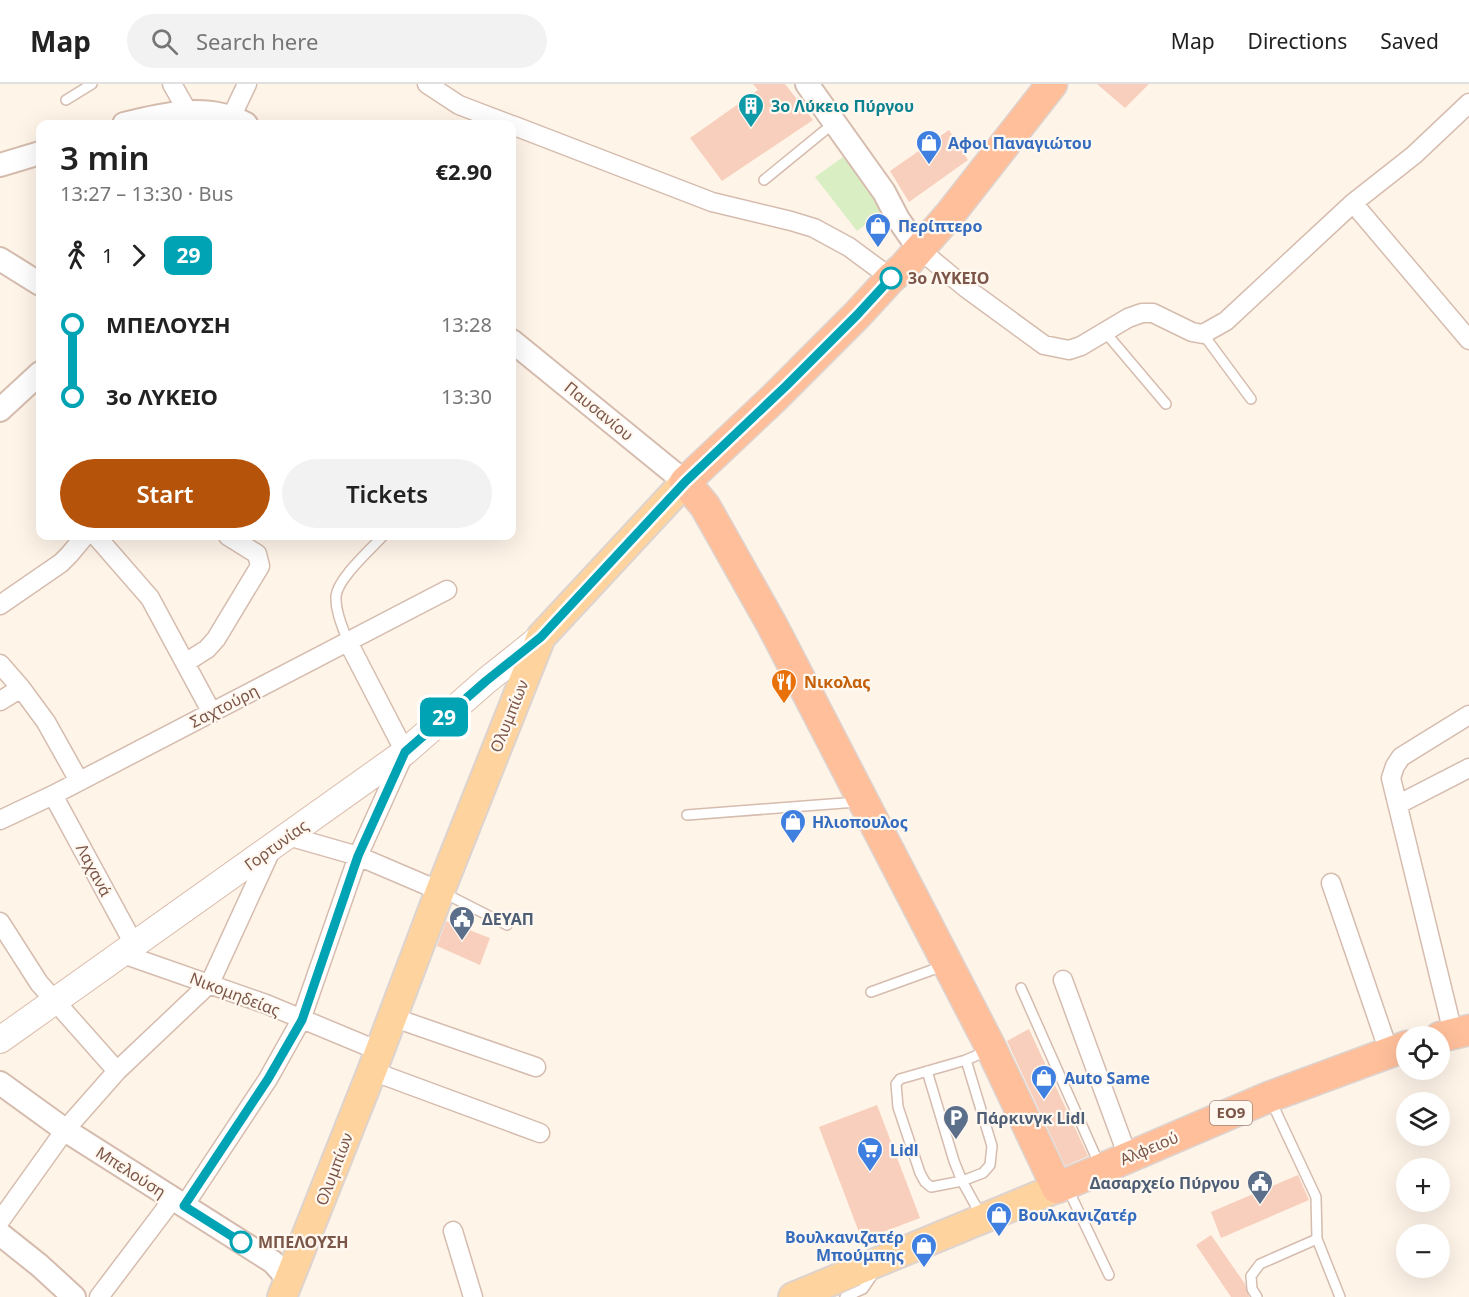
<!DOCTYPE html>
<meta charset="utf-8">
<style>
:root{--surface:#fff;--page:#f2f2f2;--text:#222;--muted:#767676;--line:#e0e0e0;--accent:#b45309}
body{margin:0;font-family:"Noto Sans",sans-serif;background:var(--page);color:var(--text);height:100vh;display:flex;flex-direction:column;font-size:22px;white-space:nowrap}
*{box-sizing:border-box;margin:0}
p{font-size:20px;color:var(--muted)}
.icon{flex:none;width:33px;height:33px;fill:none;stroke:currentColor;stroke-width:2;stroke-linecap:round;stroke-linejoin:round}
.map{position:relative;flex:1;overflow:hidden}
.sheet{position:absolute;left:36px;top:36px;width:480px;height:420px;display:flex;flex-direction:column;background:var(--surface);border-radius:12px;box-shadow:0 6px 24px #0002}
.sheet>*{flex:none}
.badge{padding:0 12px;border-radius:9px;font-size:21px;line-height:39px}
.buttons{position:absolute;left:1396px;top:942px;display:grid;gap:12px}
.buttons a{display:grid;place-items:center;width:54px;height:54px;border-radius:50%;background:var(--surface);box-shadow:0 6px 24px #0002;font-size:30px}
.map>.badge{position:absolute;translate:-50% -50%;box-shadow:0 0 0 3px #fff}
.legs{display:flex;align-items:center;gap:9px;height:66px;padding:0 24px;font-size:20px}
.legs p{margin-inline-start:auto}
.overview{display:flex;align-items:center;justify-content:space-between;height:102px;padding:0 24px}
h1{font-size:33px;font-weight:600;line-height:45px}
.action{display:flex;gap:12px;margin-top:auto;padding:12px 24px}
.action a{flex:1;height:69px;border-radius:36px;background:var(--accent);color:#fff;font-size:24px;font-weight:600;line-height:69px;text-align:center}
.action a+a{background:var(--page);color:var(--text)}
ul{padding:0 24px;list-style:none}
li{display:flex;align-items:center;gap:21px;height:72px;font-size:22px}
li i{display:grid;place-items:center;width:9px;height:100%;margin:0 8px;background:currentColor}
li i::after{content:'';width:15px;height:15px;margin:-8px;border:4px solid;border-radius:50%;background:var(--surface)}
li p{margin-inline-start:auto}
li:first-child i{background:linear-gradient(#0000 50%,currentColor 0)}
li:last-child i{background:linear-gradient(currentColor 50%,#0000 0)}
header{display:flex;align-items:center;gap:36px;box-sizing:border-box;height:84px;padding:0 30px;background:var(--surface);border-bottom:2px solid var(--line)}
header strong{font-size:28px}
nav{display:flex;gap:33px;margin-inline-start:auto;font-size:21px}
.search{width:420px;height:54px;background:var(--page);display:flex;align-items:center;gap:15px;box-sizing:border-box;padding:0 21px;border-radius:33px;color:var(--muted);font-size:22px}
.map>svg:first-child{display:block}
</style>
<header>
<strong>Map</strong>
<div class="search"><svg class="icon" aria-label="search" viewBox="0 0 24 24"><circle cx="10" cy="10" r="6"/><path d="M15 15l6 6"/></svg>Search here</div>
<nav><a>Map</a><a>Directions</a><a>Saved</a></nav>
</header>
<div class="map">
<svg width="1469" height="1213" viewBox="0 0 1469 1213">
<rect width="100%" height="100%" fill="#fff4e8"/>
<path fill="#d9efc3" d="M843,73L884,127L857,147L815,93Z"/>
<path fill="#f7cfbc" d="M753,0H785L813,36L722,97L690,54L758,6Z
M1097,0H1149L1125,24Z
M949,46L968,76L909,118L890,87Z
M446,837L490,854L480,881L437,862Z
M1029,945L1088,1072L1065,1082L1007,957Z
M877,1021L920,1134L862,1156L819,1043Z
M1298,1091L1309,1116L1221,1154L1211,1128Z
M1211,1151L1245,1200L1249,1213H1231L1196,1161Z"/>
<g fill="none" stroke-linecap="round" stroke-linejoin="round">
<defs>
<path id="service" d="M66,16L92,0
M764,96L824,47L835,40
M1105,248L1166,320
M1203,250L1251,315
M348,558C343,544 335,527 336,512C338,494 371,465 383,452
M687,731L857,718
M442,808L507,841
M1021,904L1100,1082
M871,908L943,882
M966,976L992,1062L990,1081L983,1089L962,1097L931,1103L925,1098L920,1089L898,1023L896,1000L900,995L966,976L989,966
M927,987L954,1077L962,1097L982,1133
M1271,1017L1316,1113L1317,1155L1340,1213
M1067,1103L1109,1191
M845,1213L863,1205L874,1189
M1257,1213L1252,1205L1251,1192L1260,1180L1317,1155"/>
<path id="minor" d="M172,0L188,28
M427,0L459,21L509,40
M228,40L247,0
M512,41L712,118L791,137L814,144L849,163L891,194
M1353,119L1469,256
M919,165L966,204L1044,261L1069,266L1081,262L1128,234L1142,229H1153L1192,248L1203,250L1226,237L1353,119L1414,71L1469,19
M96,452L150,514L212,629
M0,521L61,479L69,471L85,452
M185,579L207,565L216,555L260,482L257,470L228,452
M0,580L21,604
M0,617L21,604L46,638L79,697
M53,711L135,862
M1399,720L1469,684
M0,736L53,711L447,506
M288,752L358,772L440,807
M1331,799L1389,968
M0,838L39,899L117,987
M123,870L266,920L379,967
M1063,896L1128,1073
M392,933L536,983
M1453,949L1391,694L1395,682L1401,673L1469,631
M372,987L540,1049
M184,1122L268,995L301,936L358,772L405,668L348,558
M0,1137L65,1046L117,987L210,899L272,764
M453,1147L473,1213
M99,1213L173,1115"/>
<path id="tertiary" d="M807,0L884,108L898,135L919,165
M124,40C163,30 208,19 246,40
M0,81L40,69
M0,175L40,200
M512,257L685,398
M0,326L40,289
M0,999L65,1046L273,1178L290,1197
M0,1150L39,1181L74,1213"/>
<path id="secondary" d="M0,956L405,668L486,597L541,553"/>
<path id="primary" d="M282,1213L372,987L440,807L541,553L685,398
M793,1213L1057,1104"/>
<path id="trunk" d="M1052,0L951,129L903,184L891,194L857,231L772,316L685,398L705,422L772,541L989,960L1057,1104L1269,1013L1407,962
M1440,953L1469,946"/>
</defs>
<use href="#service" stroke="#d5bcae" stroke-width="12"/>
<use href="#minor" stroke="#d5bcae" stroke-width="21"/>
<use href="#tertiary" stroke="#d5bcae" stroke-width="26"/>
<use href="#secondary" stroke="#dbbdad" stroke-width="28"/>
<use href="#primary" stroke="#ddd3cf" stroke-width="32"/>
<use href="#trunk" stroke="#ddd3cf" stroke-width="33"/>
<use href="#service" stroke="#fff" stroke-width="9"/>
<use href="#minor" stroke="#fff" stroke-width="18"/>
<use href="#tertiary" stroke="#fff" stroke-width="22"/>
<use href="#secondary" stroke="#fff" stroke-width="26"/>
<use href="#primary" stroke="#ffd39e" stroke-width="28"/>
<use href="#trunk" stroke="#ffbf9b" stroke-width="30"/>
</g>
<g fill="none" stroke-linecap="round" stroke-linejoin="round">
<defs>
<path id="line-1" d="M241,1158L184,1122L268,995L302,936L358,772L405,668L486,597L541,553L685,398L786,302L857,231L891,194"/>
</defs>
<use href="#line-1" stroke="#fff" stroke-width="14"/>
<use href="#line-1" stroke="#00a3b4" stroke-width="9"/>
</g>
<defs>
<symbol id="building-pin" viewBox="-11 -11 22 30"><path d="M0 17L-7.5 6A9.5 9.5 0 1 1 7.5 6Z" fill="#0f9aa8" stroke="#fff8f0"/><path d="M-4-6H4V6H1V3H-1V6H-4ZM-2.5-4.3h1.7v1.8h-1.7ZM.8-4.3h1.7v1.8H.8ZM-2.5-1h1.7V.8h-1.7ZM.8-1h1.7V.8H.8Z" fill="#fff"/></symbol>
<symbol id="shop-pin" viewBox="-11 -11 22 30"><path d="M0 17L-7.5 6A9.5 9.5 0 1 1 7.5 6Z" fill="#3f7fe0" stroke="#fff8f0"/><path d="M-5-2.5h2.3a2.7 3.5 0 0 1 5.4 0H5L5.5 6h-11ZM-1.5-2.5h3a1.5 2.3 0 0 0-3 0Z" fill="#fff"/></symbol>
<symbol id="restaurant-pin" viewBox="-11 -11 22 30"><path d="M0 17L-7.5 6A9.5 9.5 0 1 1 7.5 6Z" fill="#e8710a" stroke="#fff8f0"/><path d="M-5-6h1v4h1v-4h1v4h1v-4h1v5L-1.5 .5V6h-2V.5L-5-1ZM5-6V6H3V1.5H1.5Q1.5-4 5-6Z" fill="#fff"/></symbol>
<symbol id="civic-pin" viewBox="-11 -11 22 30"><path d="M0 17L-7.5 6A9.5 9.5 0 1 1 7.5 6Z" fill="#5c6f8a" stroke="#fff8f0"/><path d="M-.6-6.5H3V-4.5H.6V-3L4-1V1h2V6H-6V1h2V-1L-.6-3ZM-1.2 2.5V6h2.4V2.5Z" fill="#fff"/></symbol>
<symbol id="parking-pin" viewBox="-11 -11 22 30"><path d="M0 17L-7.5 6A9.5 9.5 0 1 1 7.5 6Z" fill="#5c6f8a" stroke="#fff8f0"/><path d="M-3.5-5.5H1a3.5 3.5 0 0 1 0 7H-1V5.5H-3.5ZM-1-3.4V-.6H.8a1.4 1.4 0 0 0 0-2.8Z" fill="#fff"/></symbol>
<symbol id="supermarket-pin" viewBox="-11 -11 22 30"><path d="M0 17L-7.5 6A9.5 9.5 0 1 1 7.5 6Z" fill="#3f7fe0" stroke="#fff8f0"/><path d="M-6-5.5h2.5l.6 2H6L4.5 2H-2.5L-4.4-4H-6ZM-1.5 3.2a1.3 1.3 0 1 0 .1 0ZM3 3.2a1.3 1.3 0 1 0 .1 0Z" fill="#fff"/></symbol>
</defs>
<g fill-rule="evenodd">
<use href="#building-pin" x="736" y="7" width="30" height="40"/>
<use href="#shop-pin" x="914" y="44" width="30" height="40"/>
<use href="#shop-pin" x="863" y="127" width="30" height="40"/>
<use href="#restaurant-pin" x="769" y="583" width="30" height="40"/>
<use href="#shop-pin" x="778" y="723" width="30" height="40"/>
<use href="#civic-pin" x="447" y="820" width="30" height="40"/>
<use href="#shop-pin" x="1029" y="979" width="30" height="40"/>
<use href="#parking-pin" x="941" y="1019" width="30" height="40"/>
<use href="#supermarket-pin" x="855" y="1051" width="30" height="40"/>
<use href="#civic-pin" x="1245" y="1084" width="30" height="40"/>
<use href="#shop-pin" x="984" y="1116" width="30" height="40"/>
<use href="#shop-pin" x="909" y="1147" width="30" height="40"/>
</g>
<g fill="#fff" stroke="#00a3b4" stroke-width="3">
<circle cx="891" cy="194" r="10"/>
<circle cx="241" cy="1158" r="10"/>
</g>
<g text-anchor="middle" stroke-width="4.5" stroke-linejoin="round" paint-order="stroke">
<rect fill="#fff8f0" stroke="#a3877a" stroke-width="1.5" x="1210" y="1017" width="42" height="24" rx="4.5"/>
<g font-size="15" font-weight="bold" fill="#7c5648">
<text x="1231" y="1034">ΕΟ9</text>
</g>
<g font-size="16" font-weight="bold" fill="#0d838f" stroke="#fff8f0" text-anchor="start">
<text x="771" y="28">3o Λύκειο Πύργου</text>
</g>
<g font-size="16" font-weight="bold" fill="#366cbe" stroke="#fff8f0" text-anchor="start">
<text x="948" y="65">Αφοι Παναγιώτου</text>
<text x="898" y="148">Περίπτερο</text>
<text x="812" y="744">Ηλιοπουλος</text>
<text x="1064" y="1000">Auto Same</text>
<text x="890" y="1072">Lidl</text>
<text x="1018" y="1137">Βουλκανιζατέρ</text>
<text x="904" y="1159" text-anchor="end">Βουλκανιζατέρ<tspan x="904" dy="18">Μπούμπης</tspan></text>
</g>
<g font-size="16" font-weight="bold" fill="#7c5648" stroke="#fff8f0" text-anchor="start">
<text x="908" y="200">3ο ΛΥΚΕΙΟ</text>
<text x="258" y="1164">ΜΠΕΛΟΥΣΗ</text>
</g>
<g font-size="16" fill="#7c5648" stroke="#fff8f0">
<text transform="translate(599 327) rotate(39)" y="6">Παυσανίου</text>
<text transform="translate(224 622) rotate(-27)" y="6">Σαχτούρη</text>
<text transform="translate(509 632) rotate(-68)" y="6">Ολυμπίων</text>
<text transform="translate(276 761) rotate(-36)" y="6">Γορτυνίας</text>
<text transform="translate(94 786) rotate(62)" y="6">Λαχανά</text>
<text transform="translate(235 910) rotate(21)" y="6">Νικομηδείας</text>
<text transform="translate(1149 1064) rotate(-23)" y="6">Αλφειού</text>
<text transform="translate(334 1085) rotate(-69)" y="6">Ολυμπίων</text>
<text transform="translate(131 1088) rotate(33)" y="6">Μπελούση</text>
</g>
<g font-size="16" font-weight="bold" fill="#c56008" stroke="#fff8f0" text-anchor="start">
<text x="804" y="604">Νικολας</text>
</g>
<g font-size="16" font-weight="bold" fill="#4e5e75" stroke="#fff8f0" text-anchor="start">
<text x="482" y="841">ΔΕΥΑΠ</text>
<text x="976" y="1040">Πάρκινγκ Lidl</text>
<text x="1240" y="1105" text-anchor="end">Δασαρχείο Πύργου</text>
</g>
</g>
</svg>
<div class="buttons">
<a><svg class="icon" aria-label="locate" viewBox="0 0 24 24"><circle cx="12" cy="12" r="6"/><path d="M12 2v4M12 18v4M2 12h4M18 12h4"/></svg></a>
<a><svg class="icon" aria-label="layers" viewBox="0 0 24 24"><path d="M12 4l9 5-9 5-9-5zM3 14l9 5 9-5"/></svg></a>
<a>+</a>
<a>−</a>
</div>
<b class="badge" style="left:444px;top:633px;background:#00a3b4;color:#fff">29</b>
<section class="sheet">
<div class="overview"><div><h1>3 min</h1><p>13:27 – 13:30 · Bus</p></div><b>€2.90</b></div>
<div class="legs"><svg class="icon" aria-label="walk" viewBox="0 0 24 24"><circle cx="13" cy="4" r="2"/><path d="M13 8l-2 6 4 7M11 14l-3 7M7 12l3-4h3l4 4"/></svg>1<svg class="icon" aria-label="forward" viewBox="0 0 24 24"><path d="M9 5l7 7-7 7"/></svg><b class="badge" style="background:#00a3b4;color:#fff">29</b></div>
<ul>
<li><i style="color:#00a3b4"></i><b>ΜΠΕΛΟΥΣΗ</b><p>13:28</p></li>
<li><i style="color:#00a3b4"></i><b>3ο ΛΥΚΕΙΟ</b><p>13:30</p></li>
</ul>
<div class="action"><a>Start</a><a>Tickets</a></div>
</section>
</div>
